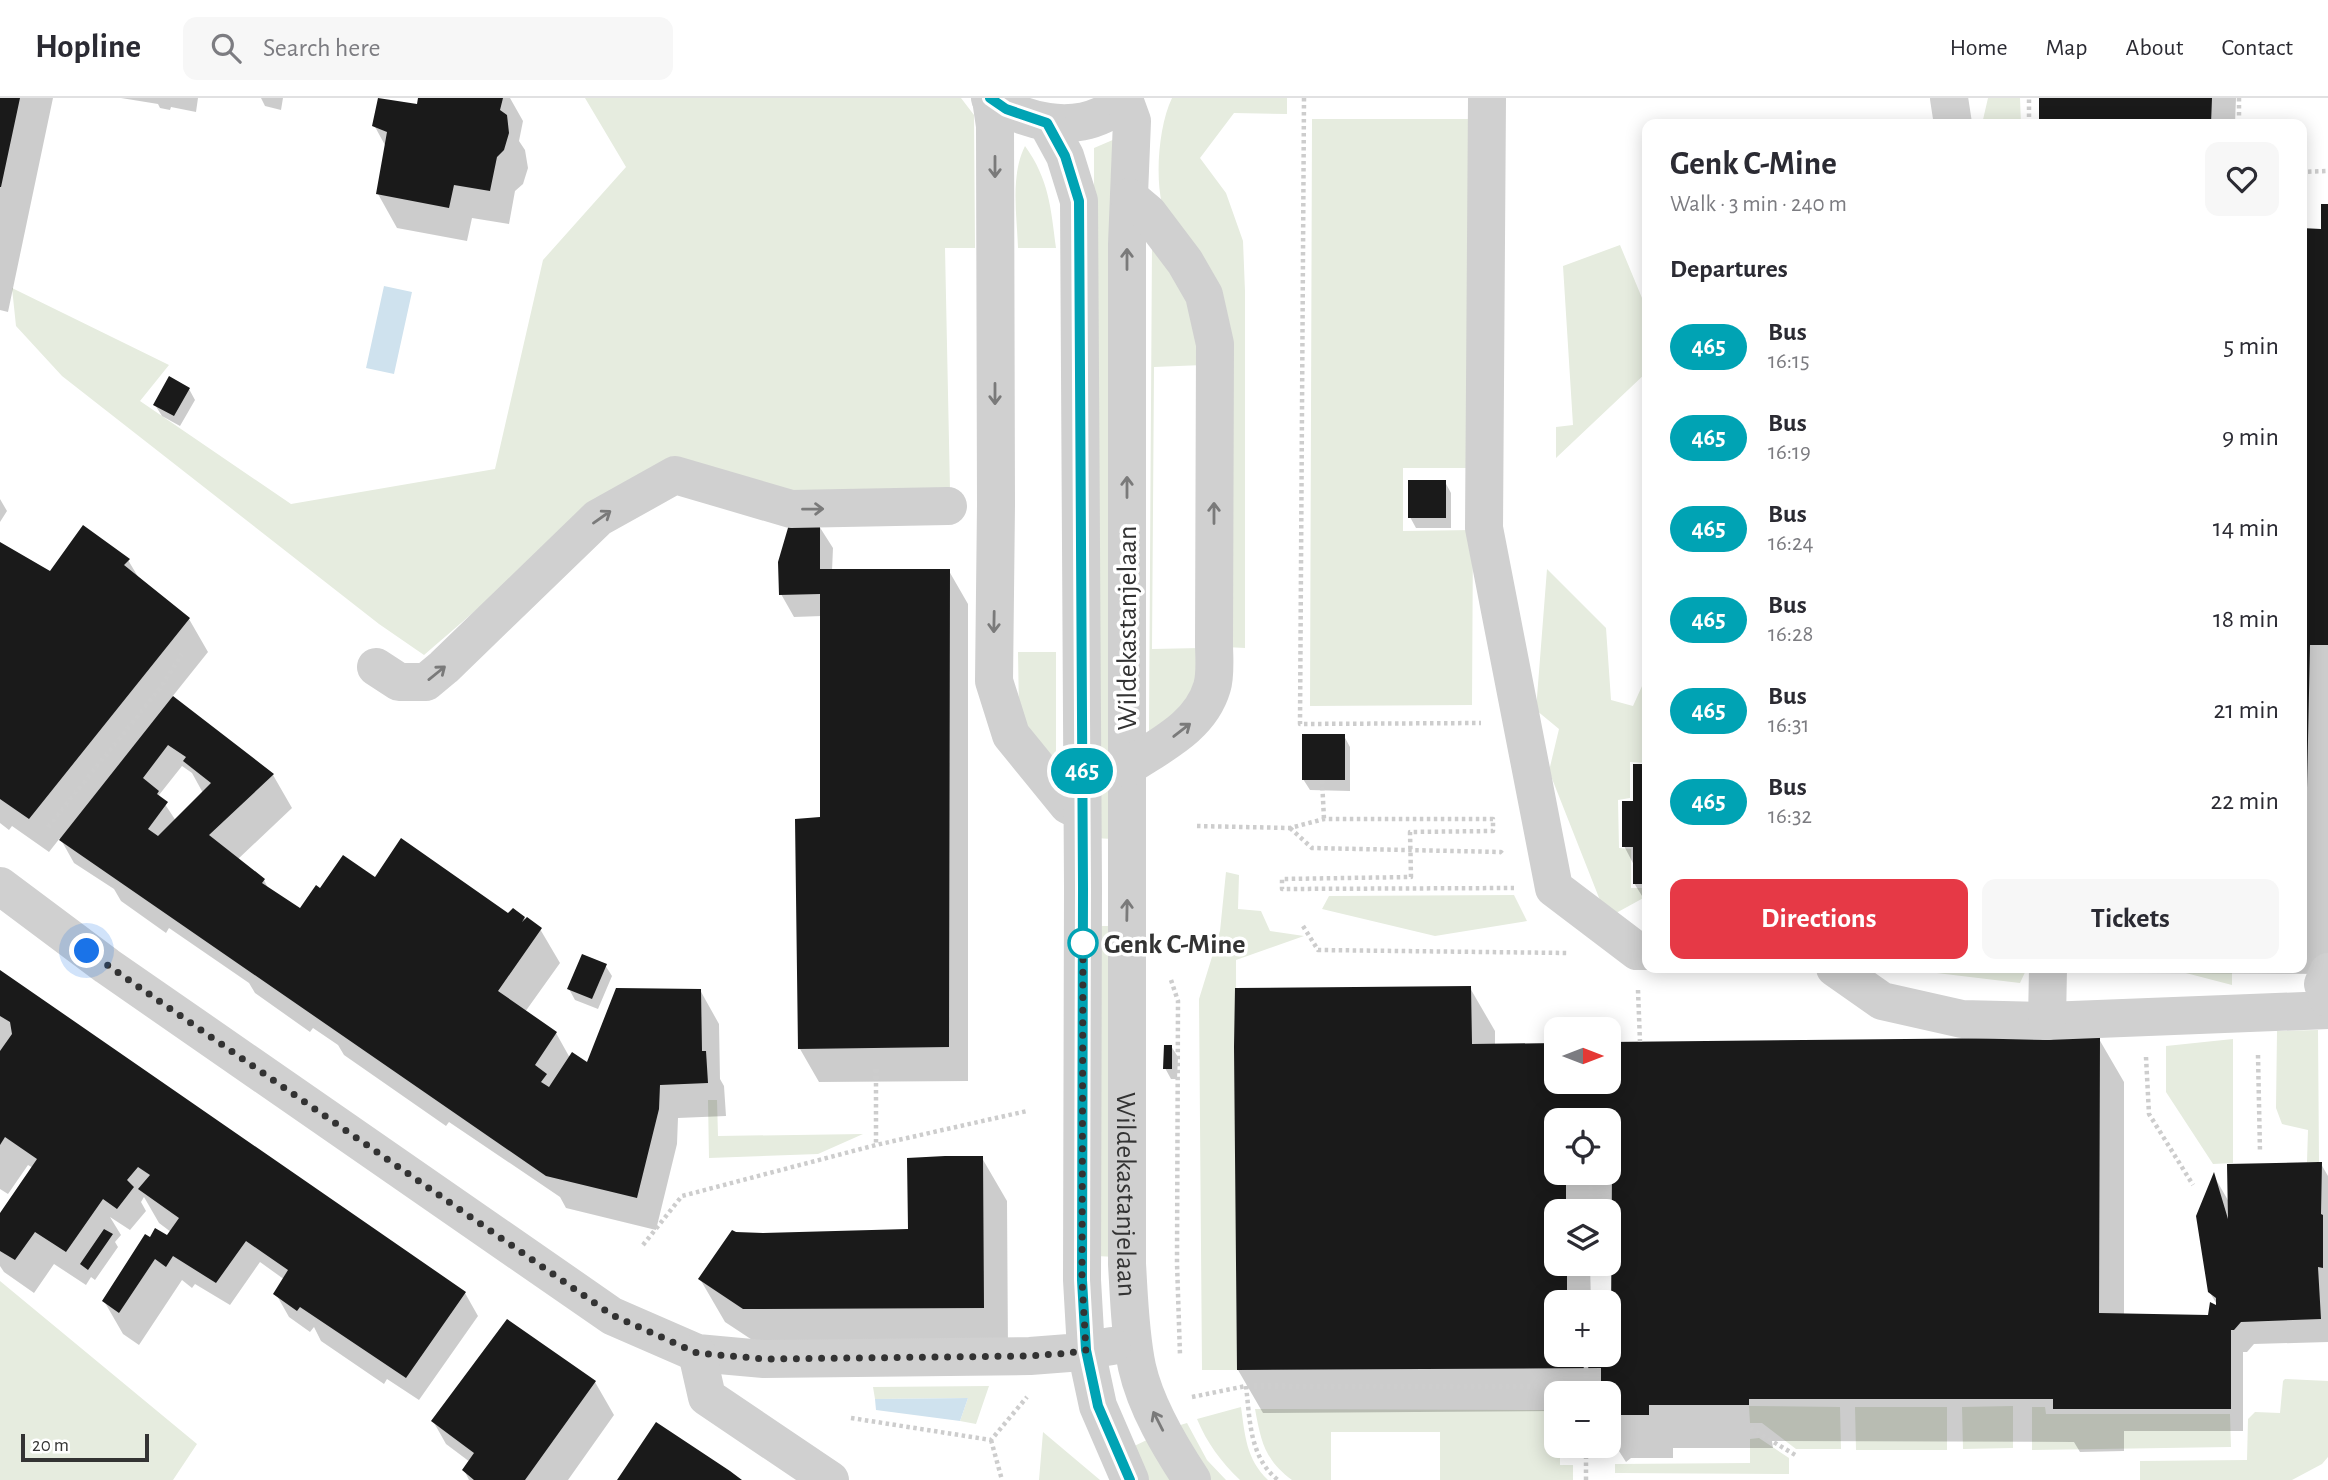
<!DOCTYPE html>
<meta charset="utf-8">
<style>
:root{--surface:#fff;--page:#f7f7f7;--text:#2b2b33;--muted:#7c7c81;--line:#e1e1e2;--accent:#e63946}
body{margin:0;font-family:"Alegreya Sans",sans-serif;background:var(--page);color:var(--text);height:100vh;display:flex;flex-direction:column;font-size:26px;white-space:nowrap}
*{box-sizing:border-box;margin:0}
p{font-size:23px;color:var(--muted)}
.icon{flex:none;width:38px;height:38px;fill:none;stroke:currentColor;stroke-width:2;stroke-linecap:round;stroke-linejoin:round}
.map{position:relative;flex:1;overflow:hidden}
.sheet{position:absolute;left:1642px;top:21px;width:665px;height:854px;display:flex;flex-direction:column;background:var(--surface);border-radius:14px;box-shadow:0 4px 18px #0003}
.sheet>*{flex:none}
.badge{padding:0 14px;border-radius:23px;font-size:24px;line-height:46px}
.needle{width:46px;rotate:90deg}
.controls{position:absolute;left:1544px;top:919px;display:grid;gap:14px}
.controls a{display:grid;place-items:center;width:77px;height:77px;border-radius:14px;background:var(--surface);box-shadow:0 4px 18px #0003;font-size:35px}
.scale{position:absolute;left:21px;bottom:18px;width:128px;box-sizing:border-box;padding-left:7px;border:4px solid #333;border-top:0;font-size:19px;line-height:24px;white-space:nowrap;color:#333;-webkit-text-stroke:5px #fff;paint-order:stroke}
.you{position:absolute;width:35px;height:35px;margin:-18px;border:5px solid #fff;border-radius:50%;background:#1a73e8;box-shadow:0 0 0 10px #1a73e833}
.map>.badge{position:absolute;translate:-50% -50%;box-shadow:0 0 0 4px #fff}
h2{padding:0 28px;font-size:26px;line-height:63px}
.round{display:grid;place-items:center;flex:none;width:74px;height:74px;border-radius:14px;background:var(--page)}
.summary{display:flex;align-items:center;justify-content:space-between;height:119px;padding:0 28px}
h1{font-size:33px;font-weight:700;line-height:52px}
.action{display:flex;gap:14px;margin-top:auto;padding:14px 28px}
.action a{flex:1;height:80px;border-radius:14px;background:var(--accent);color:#fff;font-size:28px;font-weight:700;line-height:80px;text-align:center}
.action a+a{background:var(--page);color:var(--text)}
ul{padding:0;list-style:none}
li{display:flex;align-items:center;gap:21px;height:91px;padding:0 28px}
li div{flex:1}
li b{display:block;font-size:26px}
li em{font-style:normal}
li .badge{min-width:77px;font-weight:700;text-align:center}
header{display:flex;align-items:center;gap:42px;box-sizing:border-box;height:98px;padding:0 35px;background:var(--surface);border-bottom:2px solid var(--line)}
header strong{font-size:33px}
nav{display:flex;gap:38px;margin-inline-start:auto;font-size:24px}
.search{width:490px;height:63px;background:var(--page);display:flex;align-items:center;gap:18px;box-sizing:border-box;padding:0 24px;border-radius:14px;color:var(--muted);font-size:26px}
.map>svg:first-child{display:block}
</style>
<header>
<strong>Hopline</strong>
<div class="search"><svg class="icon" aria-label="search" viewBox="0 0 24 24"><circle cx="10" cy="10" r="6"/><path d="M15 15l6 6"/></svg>Search here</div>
<nav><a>Home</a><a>Map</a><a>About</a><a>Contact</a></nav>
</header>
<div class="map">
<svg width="2328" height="1382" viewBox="0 0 2328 1382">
<rect width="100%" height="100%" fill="#fff"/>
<path fill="#e6ecdf" d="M585,0H961L974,17L975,150H945L950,392L859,396L620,388L424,557L379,526L62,278L16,228L12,190L169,267L140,303L291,406L495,371L543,162L626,69Z
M1172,0H1287V16L1234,15L1200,60L1226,95L1243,143L1245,193V550L1226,549L1228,238L1162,106C1155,77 1159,27 1172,0Z
M1988,0H2020L2021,26H1982Z
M1312,21H1471L1470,370H1403V433L1473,432L1472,607L1310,608Z
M1115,41L1113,741L1094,740V50Z
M1025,48C1049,81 1051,111 1056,150H1018C1017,118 1010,78 1025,48Z
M1152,145L1189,188L1203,267L1154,269L1152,551L1201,550L1192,607L1149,633Z
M1620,147L1647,212V274L1556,360V329L1573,327L1563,168Z
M1547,471L1606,530L1611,602L1633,608L1647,577V665L1630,664V700L1618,702L1619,750L1631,751V790H1647V798L1607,820L1549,673L1559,631L1536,612Z
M1018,554H1056V672L1019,615Z
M1226,774L1239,777L1238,811L1261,813L1270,833L1304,838L1236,862L1237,1272H1202L1199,901L1220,833Z
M1514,797L1527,823L1435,838L1322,811L1329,798Z
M1092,828H1114L1116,1159L1096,1158Z
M1895,870H2027L2020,885Z
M2182,870H2232V887L2182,874Z
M2318,932L2319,1064H2307L2308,1032L2282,1026L2276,1010L2277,933Z
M2233,941V1065L2213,1066L2166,994V948Z
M708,1002H717L718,1038L863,1036L818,1056L709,1060Z
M0,1183L197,1346L173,1382H0Z
M2285,1281L2328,1283V1359L2322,1366L2292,1382H2140V1363L2247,1362L2248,1321L2255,1314L2280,1315L2283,1283Z
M989,1288L976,1326L960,1323L968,1300L875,1301L873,1289Z
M1749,1308L1840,1309L1841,1351H1796L1762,1325H1750Z
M2013,1308V1350L1963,1351L1962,1309Z
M1241,1309C1245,1337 1246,1361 1268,1382H1240C1221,1364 1207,1345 1197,1321Z
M1855,1309H1947V1352H1856Z
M2032,1309H2045L2046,1316H2230L2231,1349L2032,1352Z
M1255,1311L1556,1312V1348H1560V1367H1573V1382H1440V1334H1331V1382H1292C1264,1361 1261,1343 1255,1311Z
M1187,1325L1207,1362L1226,1382H1206L1174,1329Z
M1043,1334L1100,1382H1039Z
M1151,1340L1175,1382H1144L1128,1351Z
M1759,1340L1789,1360V1376L1615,1375V1366L1750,1365V1341Z"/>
<path fill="#cfe2ee" d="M384,188L412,194L394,276L366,270Z
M968,1300L960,1323L876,1312L875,1301Z"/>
<path fill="#0003" fill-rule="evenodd" d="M0,0H53L8,214L0,212Z
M121,0H198L196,14L171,9L170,12L160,10L158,6Z
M261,0H283L281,12L265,8Z
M420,0H510L523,23L519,43L525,52L528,70L523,86L515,93L509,126L472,120L467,143L397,130L378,96L386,49L374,27L419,8Z
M2041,0H2236L2235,26H2041Z
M2328,108V876L2112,875L2109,870H2301V132H2322Z
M189,291L195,302L180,328L162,318L155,307Z
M1445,384L1451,395V430H1416L1410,419Z
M0,401L7,413L0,424Z
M819,428L833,450L832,473H949L968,506V983L819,984L800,951L822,721V518L794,519L781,496Z
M0,446L50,475L128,462L140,482L189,521L208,554L172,599L273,677L292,710L237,762L264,782L269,792L300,812L320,792L375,781L508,818L524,820L540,831L560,865L525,914L556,935L570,960L587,967L700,892L719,926L720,981L724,988L726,1018L678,1020L677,1046L656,1132L566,1110L560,1099L449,1024L446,1028L344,957L338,947L313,930L310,934L255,895L249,885L169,830L166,835L121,803L114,791L74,765L60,740L49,754L12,728L9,732L0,725ZM182,668L192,675L203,695L176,723L159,697Z
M1344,638L1350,649V693L1310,692L1303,681Z
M1647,668V806L1634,785V767L1624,748L1634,705Z
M605,867L612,878L598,911L575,902L569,891Z
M0,875L465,1195L478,1218L419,1302L387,1281L384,1286L321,1243L314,1229L310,1234L289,1219L276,1196L285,1182L260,1164L230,1207L195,1186L192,1190L182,1182L139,1247L123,1236L104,1203L150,1142L167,1139L171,1134L159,1125L144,1099L141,1104L146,1113L130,1132L110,1119L121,1137L115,1144L118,1149L95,1182L91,1179L86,1187L54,1166L34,1195L4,1174L0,1168V1118L33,1070L28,1067L8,1096L0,1091Z
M1470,890L1495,933V947L1556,984H1608L2099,941L2124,984V1217L2210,1218L2219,1210L2209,1193L2214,1078L2229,1104L2321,1066L2328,1078V1244L2254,1246L2247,1254H2243V1333H2124V1353L2080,1354L2074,1344L1772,1343L1773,1350H1673V1360H1631L1626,1364L1608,1336V1295H1556V1313L1263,1315L1238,1272ZM1556,1022H1608V1074H1556ZM1556,1113L1614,1115L1613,1223L1608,1256H1556V1204H1591L1590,1166H1556Z
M1171,948L1178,959L1177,981H1171L1165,970Z
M982,1060L1007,1103L1008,1252L769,1253L725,1224L700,1181L909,1133Z
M595,1284L614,1317L568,1382H469L464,1372L470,1364L446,1346L433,1323Z"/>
<path fill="#1a1a1a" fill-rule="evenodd" d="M0,0H20L1,89H0Z
M378,0L417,6L418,0H503L500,12L507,17L509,35L504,52L497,59L490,93L454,87L449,110L376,96L387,34L372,28Z
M2039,0H2212L2211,26H2039Z
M2321,106H2328V547H2310L2304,833H2301V130L2321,131Z
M169,278L190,290L174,318L153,307Z
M1408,382H1446V420H1408Z
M790,423L820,426V471H950L949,949L798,951L795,721L820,719V496L779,497L778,464Z
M83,427L130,461L124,467L190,520L29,721L0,701V444L50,473Z
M173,598L274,676L209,737L265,781L262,785L300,810L316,787L320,790L343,757L375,779L401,740L508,815L513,810L525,819L522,824L527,819L542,830L498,893L557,934L535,967L547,976L541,984L549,989L572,954L587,964L616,890L701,891L702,953H706L708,985L660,987L659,1011L637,1100L546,1078L59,742ZM168,647L186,659L183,663L211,685L158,738L148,731L168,704L157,696L159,693L143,680Z
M1302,636H1345V682H1302Z
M1633,666H1647V786H1633V749H1622V703H1633Z
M582,856L607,866L592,901L567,891Z
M0,872L466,1194L406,1280L300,1209L297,1213L273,1196L288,1172L246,1143L216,1185L173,1158L166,1169L155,1161L119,1215L102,1203L145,1136L150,1139L155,1130L167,1137L179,1120L138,1091L150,1077L138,1069L127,1082L134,1089L117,1111L103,1101L66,1154L35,1134L15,1162L0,1153V1115L37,1061L5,1039L0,1047V953L12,936L10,924L0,918Z
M1471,888L1472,946L1556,945V984H1608V944L2100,939L2099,1215L2208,1217L2210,1204L2216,1207V1200L2208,1194L2196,1118L2214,1074L2228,1121L2227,1066L2319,1064H2322L2321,1116L2323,1117V1170L2318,1169L2321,1221L2241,1224L2234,1232H2231V1311H2053V1301H1749V1307H1649V1317H1608V1295H1601V1270L1237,1272L1234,949L1235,890ZM1556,1022H1608V1072H1612L1611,1221H1608V1256H1556V1204H1567V1166H1556V1113H1566V1074H1556Z
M1164,947H1172V971H1163Z
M945,1058H983L984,1210L743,1211L698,1181L732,1132L736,1134L763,1135L908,1131L907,1060Z
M104,1131L113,1136L88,1172L80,1166Z
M507,1221L596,1283L525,1382H474L462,1372L474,1355L431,1323Z
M656,1324L730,1373L742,1382H617Z"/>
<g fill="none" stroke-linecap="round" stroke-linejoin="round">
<path stroke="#cdcdcd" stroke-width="4.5" stroke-dasharray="3.5 3.5" stroke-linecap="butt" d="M1304,0L1300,626L1481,625
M2239,0V26
M2029,26V0
M2301,74L2328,73
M1322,682L1324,721
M1197,728L1290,730L1324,721H1493V733L1410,734L1411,779L1282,781V791L1514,790
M48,729L161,589L182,556
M1290,730L1312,750L1501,754L1503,756
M1303,828L1318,852L1568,855
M1171,882L1178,903L1177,1165L1180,1257
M1638,892L1640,944
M2258,957L2260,1054
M2146,959L2149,1016L2193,1087
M876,971V1047
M1590,1113L1591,1074
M643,1147L682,1098L876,1047L1027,1013
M1587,1204L1588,1166
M1586,1269V1295
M1246,1288C1250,1321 1249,1359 1278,1382
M1192,1299L1246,1288L1586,1289
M851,1320L991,1342L1027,1299
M1750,1330L1797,1358
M991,1342L1002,1382
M1586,1382V1348"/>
<g stroke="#d0d0d0" stroke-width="38">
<path d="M990,0C1023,24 1071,35 1108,14C1114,10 1120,4 1125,0"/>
<path d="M1487,0L1484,430L1554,790L1637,853H1647"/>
<path d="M1949,0L1953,26"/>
<path d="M991,1L995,28L996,407L994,583L1011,637L1068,707L1082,714"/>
<path id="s1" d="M1124,1L1132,23L1127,146V1166C1129,1199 1130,1236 1137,1269C1146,1309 1170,1349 1192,1382"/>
<path d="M1047,25L1065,58L1079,103L1083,790L1082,1182L1086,1252L1098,1308L1130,1382"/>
<path d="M376,569L399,584H426L444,569L598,420L675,377L791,411L948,408"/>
<path d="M1126,670C1158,648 1200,630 1212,589C1216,576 1214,558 1214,545L1215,246L1204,197L1185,164L1148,115L1129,99"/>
<path d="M0,788L107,868L612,1218L697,1255L764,1261L1030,1258L1069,1255L1112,1248"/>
<path d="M1835,870L1882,903L1962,921L2047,923L2328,912"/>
<path d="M2328,874L2323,886L2328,900"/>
<path d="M2047,923L2048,870"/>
<path d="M697,1255L707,1299L830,1382"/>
</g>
</g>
<defs><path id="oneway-shaft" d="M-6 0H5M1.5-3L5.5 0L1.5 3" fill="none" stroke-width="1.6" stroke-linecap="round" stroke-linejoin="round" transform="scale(1.75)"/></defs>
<g stroke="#7a7a7a">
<use href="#oneway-shaft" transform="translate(995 69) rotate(90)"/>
<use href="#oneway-shaft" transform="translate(1127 161) rotate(-90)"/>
<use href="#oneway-shaft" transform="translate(995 296) rotate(90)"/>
<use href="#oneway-shaft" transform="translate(1127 389) rotate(-90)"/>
<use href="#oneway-shaft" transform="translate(813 411) rotate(-1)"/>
<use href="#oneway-shaft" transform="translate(1214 415) rotate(-90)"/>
<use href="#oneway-shaft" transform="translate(602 419) rotate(-35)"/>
<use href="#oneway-shaft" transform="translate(994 524) rotate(91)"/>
<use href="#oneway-shaft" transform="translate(437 575) rotate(-39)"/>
<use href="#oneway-shaft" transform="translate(1182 632) rotate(-38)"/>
<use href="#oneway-shaft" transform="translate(1127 812) rotate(-89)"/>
<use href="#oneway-shaft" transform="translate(1158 1323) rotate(-117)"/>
</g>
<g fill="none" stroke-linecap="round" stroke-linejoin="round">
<defs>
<path id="line" d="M990,0L1006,11L1047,25L1065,58L1079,103L1083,790L1082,1182L1086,1252L1098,1308L1130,1382"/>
</defs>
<use href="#line" stroke="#fff" stroke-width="16"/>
<use href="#line" stroke="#00a3b4" stroke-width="10"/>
<path stroke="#333" stroke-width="7" stroke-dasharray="0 12.6" d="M87,853L612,1217L697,1255L742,1259L764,1261L1030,1258L1069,1255L1086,1252L1082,1182L1083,842V845"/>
</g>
<circle fill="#fff" stroke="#00a3b4" stroke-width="3.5" cx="1083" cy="845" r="14"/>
<g text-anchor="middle" stroke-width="7" stroke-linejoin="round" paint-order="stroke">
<g font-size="28" fill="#333" stroke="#fff">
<text transform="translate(1126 530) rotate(-90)" y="10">Wildekastanjelaan</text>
<text dy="10" stroke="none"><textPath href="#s1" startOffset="1097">Wildekastanjelaan</textPath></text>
</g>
<g font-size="28" font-weight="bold" fill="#333" stroke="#fff" text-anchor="start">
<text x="1104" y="855">Genk C-Mine</text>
</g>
</g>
</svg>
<div class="controls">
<a><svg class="needle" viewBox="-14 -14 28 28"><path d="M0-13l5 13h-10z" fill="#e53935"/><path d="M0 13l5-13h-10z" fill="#7c7c81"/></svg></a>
<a><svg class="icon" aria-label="locate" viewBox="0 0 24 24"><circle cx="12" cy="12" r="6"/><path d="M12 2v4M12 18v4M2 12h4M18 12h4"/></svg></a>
<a><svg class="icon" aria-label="layers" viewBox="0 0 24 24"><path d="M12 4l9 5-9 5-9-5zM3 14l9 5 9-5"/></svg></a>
<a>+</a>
<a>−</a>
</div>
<div class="scale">20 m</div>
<div class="you" style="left:87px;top:853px"></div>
<b class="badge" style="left:1082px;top:673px;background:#00a3b4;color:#fff">465</b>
<section class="sheet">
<div class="summary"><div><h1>Genk C-Mine</h1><p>Walk · 3 min · 240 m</p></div><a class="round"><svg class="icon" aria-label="heart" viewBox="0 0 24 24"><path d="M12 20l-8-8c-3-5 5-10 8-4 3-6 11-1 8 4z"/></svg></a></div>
<h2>Departures</h2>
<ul>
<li><span class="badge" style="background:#00a3b4;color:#fff">465</span><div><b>Bus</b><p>16:15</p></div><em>5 min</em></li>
<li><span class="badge" style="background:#00a3b4;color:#fff">465</span><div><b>Bus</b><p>16:19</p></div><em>9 min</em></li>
<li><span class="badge" style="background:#00a3b4;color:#fff">465</span><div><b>Bus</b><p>16:24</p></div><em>14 min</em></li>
<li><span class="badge" style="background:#00a3b4;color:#fff">465</span><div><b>Bus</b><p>16:28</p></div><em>18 min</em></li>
<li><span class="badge" style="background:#00a3b4;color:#fff">465</span><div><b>Bus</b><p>16:31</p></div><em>21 min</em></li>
<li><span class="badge" style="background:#00a3b4;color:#fff">465</span><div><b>Bus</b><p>16:32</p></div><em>22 min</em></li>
</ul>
<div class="action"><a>Directions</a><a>Tickets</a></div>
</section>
</div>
